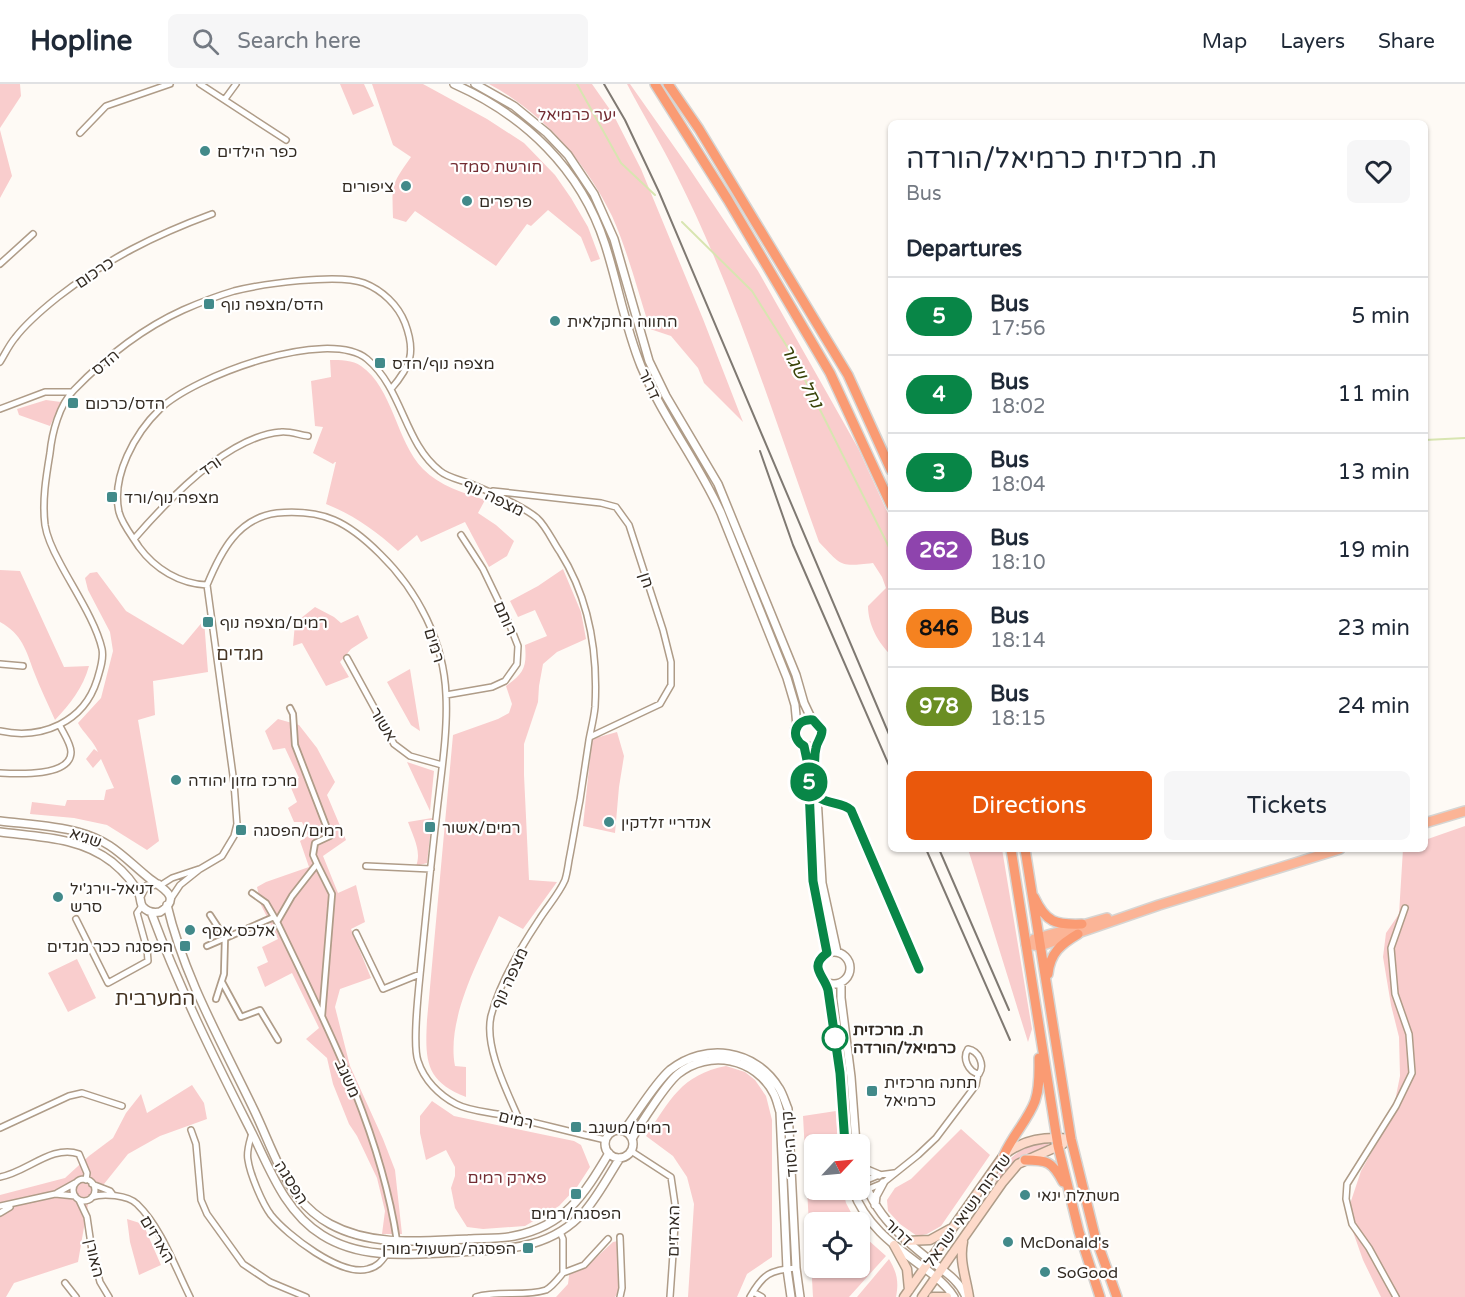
<!DOCTYPE html>
<meta charset="utf-8">
<style>
:root{--surface:#fff;--page:#f6f6f7;--text:#1f2937;--muted:#747a83;--line:#e0e1e3;--accent:#ea580c}
body{margin:0;font-family:"Varela Round",Heebo,sans-serif;background:var(--page);color:var(--text);height:100vh;display:flex;flex-direction:column;font-size:22px;white-space:nowrap}
*{box-sizing:border-box;margin:0}
p{font-size:20px;color:var(--muted)}
.icon{flex:none;width:33px;height:33px;fill:none;stroke:currentColor;stroke-width:2;stroke-linecap:round;stroke-linejoin:round}
.map{position:relative;flex:1;overflow:hidden}
.details{position:absolute;left:888px;top:36px;width:540px;height:732px;display:flex;flex-direction:column;background:var(--surface);border-radius:9px;box-shadow:0 2px 4px #0004}
.details>*{flex:none}
.badge{padding:0 12px;border-radius:20px;font-size:21px;line-height:39px}
.needle{width:39px;rotate:64deg}
.tools{position:absolute;left:804px;top:1050px;display:grid;gap:12px}
.tools a{display:grid;place-items:center;width:66px;height:66px;border-radius:9px;background:var(--surface);box-shadow:0 2px 4px #0004;font-size:30px}
.map>.badge{position:absolute;translate:-50% -50%;box-shadow:0 0 0 3px #fff}
h2{padding:0 18px;font-size:22px;line-height:54px}
.round{display:grid;place-items:center;flex:none;width:63px;height:63px;border-radius:9px;background:var(--page)}
.head{display:flex;align-items:center;justify-content:space-between;height:102px;padding:0 18px}
h1{font-size:28px;font-weight:600;line-height:45px}
.action{display:flex;gap:12px;margin-top:auto;padding:12px 18px}
.action a{flex:1;height:69px;border-radius:9px;background:var(--accent);color:#fff;font-size:24px;font-weight:600;line-height:69px;text-align:center}
.action a+a{background:var(--page);color:var(--text)}
ul{padding:0;list-style:none}
li{display:flex;align-items:center;gap:18px;height:78px;padding:0 18px;border-top:2px solid var(--line)}
li div{flex:1}
li b{display:block;font-size:22px}
li em{font-style:normal}
li .badge{min-width:66px;font-weight:700;text-align:center}
header{display:flex;align-items:center;gap:36px;box-sizing:border-box;height:84px;padding:0 30px;background:var(--surface);border-bottom:2px solid var(--line)}
header strong{font-size:28px}
nav{display:flex;gap:33px;margin-inline-start:auto;font-size:21px}
.search{width:420px;height:54px;background:var(--page);display:flex;align-items:center;gap:15px;box-sizing:border-box;padding:0 21px;border-radius:9px;color:var(--muted);font-size:22px}
.map>svg:first-child{display:block}
</style>
<header>
<strong>Hopline</strong>
<div class="search"><svg class="icon" aria-label="search" viewBox="0 0 24 24"><circle cx="10" cy="10" r="6"/><path d="M15 15l6 6"/></svg>Search here</div>
<nav><a>Map</a><a>Layers</a><a>Share</a></nav>
</header>
<div class="map">
<svg width="1465" height="1213" viewBox="0 0 1465 1213">
<rect width="100%" height="100%" fill="#fefaf5"/>
<path fill="#f9cdcd" d="M0,0H20L21,12L0,44Z
M340,0H364L374,22L353,31Z
M372,0H423L487,35L524,59L555,91L571,114L588,143L600,175L591,178L581,153L548,126L531,142L527,140L496,182L415,127L406,138L393,134C392,101 391,101 411,73L393,61Z
M489,0H592L613,30L641,85L703,235L743,338L704,299L698,284L671,252L650,245C638,208 628,168 612,132C585,77 543,29 489,0Z
M627,0H630L687,81L758,187L858,364L891,436V571C878,559 868,540 868,522L886,504L882,493L873,479C839,483 842,482 819,458C775,337 735,207 677,92C662,61 643,31 627,0Z
M0,46L12,92L0,114Z
M330,276C340,276 353,276 361,282C393,304 396,357 423,385C440,402 463,409 485,416L478,429L496,441L514,457L507,472L489,483L465,438L421,458L417,451L398,467C376,447 354,431 326,420L336,378H335L333,380L313,369L323,343L315,342L311,297L331,293Z
M46,316L61,318L50,342L19,331L17,325Z
M563,485L581,528L586,555L557,568L543,580L539,602L538,618L524,660V691L529,796L557,798L523,845L499,832C479,875 446,935 455,982L466,983V1013C425,997 425,976 427,936L453,651L498,635L509,629L512,620L506,602C524,589 527,583 525,561L547,552L535,526L518,533L510,517L538,502Z
M0,486L20,487L64,583L89,582C83,604 70,620 55,636C48,620 40,604 34,588C26,566 22,550 0,538Z
M97,488L126,527L183,561L204,536L208,588L153,597L155,631L138,636L159,757L147,766L107,741L74,734L30,730L32,718L65,722L67,716H104L106,706L114,704L101,675L93,684L86,675L94,665L98,668C93,656 84,650 78,639L101,614L113,567L110,548L88,506L85,494L90,489Z
M315,523L334,533L341,539L358,531L368,554L351,565L340,578L349,593L326,602L302,559L293,562L295,539Z
M410,585L420,647L411,641L387,598Z
M278,635L299,641L317,664L335,698L327,711L346,756L323,772L338,809L356,801L365,838L351,845L371,894L340,905L335,923L350,982L383,1055L395,1086L402,1150H382L385,1127L377,1094L357,1052L349,1040L333,1000L327,974L306,955L319,944L292,889L265,903L257,883L268,878L262,863L278,855L261,821L257,803L266,798L309,783L300,757L308,752L302,738H294L288,724L297,718L289,699L299,694L285,664L273,666L265,647Z
M617,648L624,672L619,703L615,749L583,742L592,655Z
M407,678L434,687L430,727Z
M432,734L427,779L416,782C422,768 413,752 408,738Z
M1465,742V1213H1381L1363,1176L1352,1145L1350,1120L1361,1087L1392,1032L1400,992L1399,953L1391,921L1383,873L1386,849L1399,830L1403,765H1425V756Z
M968,765H1002L1032,945L1028,958Z
M77,875L96,914L68,928L48,889Z
M726,982L745,988L755,996L766,1012L772,1036V1173L747,1190L737,1213H688L694,1120L687,1093L673,1072L646,1052C670,1016 681,991 726,982Z
M192,1001L204,1019L207,1035L160,1052L128,1070L88,1120L78,1178L14,1199L6,1213H0V1111L65,1094L89,1072L113,1054L126,1029L141,1010L147,1029Z
M432,1017L454,1032L574,1057L581,1061L590,1083L577,1103L559,1122L525,1142L483,1145L467,1143L455,1124L451,1104L455,1092V1083L446,1066L426,1076L420,1049V1032Z
M836,1027L838,1060H814V1106H843L846,1119L856,1138H814V1184H860V1144L867,1155L886,1172L849,1213H813L803,1032Z
M961,1045L990,1071L941,1142L927,1150L917,1152L900,1140L888,1127L887,1116L895,1104L911,1095Z
M1048,1058V1064L1026,1070L1017,1076L996,1099L995,1095C1010,1072 1019,1063 1048,1058Z
M127,1135L143,1140L161,1181L139,1191L130,1158Z
M618,1157V1209L615,1213H556L568,1200L570,1184L587,1182L613,1158Z
M889,1175C897,1189 899,1197 896,1213H857Z"/>
<g fill="none" stroke-linecap="round" stroke-linejoin="round">
<path stroke="#d8e5b1" stroke-width="2" d="M577,0L621,79L655,111
M682,138L752,207L793,272L891,467
M1425,356L1465,354"/>
<defs>
<path id="pedestrian" d="M317,780L332,810L322,932
M252,809L266,819L277,838C326,940 380,1044 397,1157
M210,831L225,854L224,890L216,915
M277,838L292,812L317,780L313,771L315,759L330,752L295,661L293,630L290,624
M207,862L274,833
M222,898L241,933L260,926L278,956"/>
<path id="minor" d="M200,0L286,56
M225,15L236,0
M80,49L106,22L170,0
M0,180L33,150
M0,278C5,270 9,261 15,254C27,238 43,225 58,213C107,175 155,151 212,130
M0,325L45,308H72
M493,407L601,419L616,423L629,441L663,546L671,578V601L660,620L590,653
M134,455C166,418 228,352 281,348C289,347 300,351 308,352
M207,501C180,500 155,485 139,463C132,452 122,440 119,428C111,392 135,349 160,325C194,292 327,243 367,275C403,305 404,359 440,387C448,394 462,396 471,400C488,407 524,423 537,434C546,442 553,458 560,468C589,514 598,569 595,623C594,634 591,645 589,656C586,676 583,696 580,716C576,736 573,756 569,776C568,782 567,790 565,796C559,810 547,823 539,836C521,863 499,901 491,932C484,963 507,1007 519,1035
M347,574L394,660L410,672L442,681
M0,580L23,582
M446,611L492,603L505,597L517,580L518,562L509,539L483,485L461,451
M0,647C42,656 84,638 97,596C100,586 104,575 102,565C96,538 73,504 60,479C54,468 47,454 45,441C42,417 46,393 50,369C52,349 59,321 74,306C105,274 141,245 183,226C199,219 217,212 234,207C262,200 338,189 364,199C382,206 398,221 405,239C416,268 411,282 391,305
M0,689C17,690 71,693 71,668C71,660 64,650 60,642
M366,782L431,785
M161,801L172,794L199,785
M170,816L180,801L200,785L222,772L234,752L237,740L234,699L207,501C221,467 238,434 277,429C324,425 348,438 380,470C418,507 444,558 446,611C448,647 441,691 437,727C431,778 426,830 421,881C419,902 412,960 418,977C424,996 439,1011 456,1020C469,1027 488,1028 502,1031C537,1039 571,1048 606,1056
M76,835L108,899L148,877L147,865L137,829L142,822
M356,849L383,905L420,890
M968,965C979,967 985,981 979,990C968,988 962,974 968,965Z
M0,1044L69,1012L82,1009L122,1022
M191,1046L196,1060L201,1116L207,1130L243,1180L270,1198L306,1213
M252,1049C250,1057 246,1067 248,1076C250,1090 262,1119 271,1131C287,1151 341,1193 368,1185C377,1183 381,1178 386,1171
M631,1067L671,1093L676,1127L670,1213
M0,1093C26,1089 52,1060 79,1070L87,1089L86,1096
M73 1106a11 11 0 1 1 22 0a11 11 0 1 1-22 0Z
M860,1099L879,1091L894,1089
M92,1100L110,1107L113,1111
M854,1106H866L883,1099L918,1071L936,1054L976,1001L978,990
M57,1109L75,1099
M92,1113C103,1109 128,1111 137,1120C161,1143 175,1183 190,1213
M79,1116L87,1133L92,1167L100,1198L109,1213
M0,1122L55,1110L75,1112
M0,1129L10,1123
M563,1189L584,1181L608,1155
M65,1199L76,1213
M753,1208L762,1213
M476,1213C498,1206 525,1213 546,1206C553,1202 558,1195 563,1189V1155L560,1148
M620,1213L622,1204L620,1153
M750,1213C763,1190 770,1186 796,1184
M1396,1213L1369,1164L1352,1140L1346,1115L1347,1100L1396,1022L1412,989L1409,950L1395,910L1391,864L1405,824"/>
<path id="tertiary" d="M454,0C524,31 581,85 605,160C618,200 625,243 641,282C663,334 698,378 721,429L787,594L795,621L797,642
M475,0L514,22L547,49L568,71L594,110L614,155L649,277L666,312L718,400L796,591L804,619L812,636
M794 649a14 14 0 1 1 28 0a14 14 0 1 1-28 0Z
M816,660L815,678L822,799L837,868
M804,662L808,681L813,797L827,869
M0,737C25,740 53,741 78,748C112,757 124,774 150,795C160,803 184,813 160,828C154,829 148,829 143,823C140,820 141,815 139,810C133,797 123,787 112,778C80,753 39,753 0,748
M140,813C143,804 148,799 158,800
M167,821C184,893 222,959 254,1026C268,1055 279,1089 299,1114C308,1125 319,1134 330,1140C372,1163 423,1157 468,1155C483,1154 500,1155 514,1152C565,1142 584,1111 609,1069
M151,828C178,901 212,970 247,1039C268,1079 282,1126 322,1151C363,1177 413,1170 459,1168C507,1165 550,1166 585,1127C598,1112 609,1091 620,1074
M818 884a16 16 0 1 1 32 0a16 16 0 1 1-32 0Z
M826,898L840,989L845,1060
M841,899V914L851,993L856,1060
M621,1046L628,1041C639,1026 656,998 670,986C705,958 755,965 779,1004C783,1010 785,1018 788,1025L796,1184L800,1213
M605 1060a14 14 0 1 1 28 0a14 14 0 1 1-28 0Z
M632,1055C640,1040 666,1000 678,990C709,965 756,974 774,1010C777,1016 778,1022 780,1028L787,1185L791,1213
M860,1079L867,1086L879,1091
M860,1082C869,1125 898,1151 931,1177C945,1188 959,1196 966,1213
M853,1106C865,1140 892,1160 920,1181C933,1190 946,1200 954,1213
M875,1121L876,1112L883,1099"/>
<path id="secondary" d="M906,1157L930,1156L950,1145
M963,1158C959,1177 966,1193 969,1213
M894,1161L907,1185L909,1206
M904,1213L1004,1071C1023,1055 1047,1052 1071,1055
M922,1213L1002,1099L1018,1080L1063,1060
M933,1213H947"/>
<path id="primary" d="M1425,739L1465,727
M1034,855L1107,834
M1026,860L1040,862L1159,821L1340,765"/>
<path id="trunk" d="M655,0L728,116L830,289L891,421
M668,0L699,45L848,291L891,386
M1011,765L1058,1062L1079,1148L1100,1213
M1025,765L1071,1055L1095,1152L1117,1213
M1034,813C1046,839 1056,841 1082,840
M1048,890C1050,869 1061,860 1078,850
M1004,1071C1012,1052 1028,1036 1035,1017C1040,1003 1039,988 1039,974
M1025,1076C1047,1076 1052,1077 1063,1098"/>
</defs>
<use href="#pedestrian" stroke="#af9c88" stroke-width="8"/>
<use href="#minor" stroke="#af9c88" stroke-width="8"/>
<use href="#tertiary" stroke="#af9c88" stroke-width="10"/>
<use href="#secondary" stroke="#af9c88" stroke-width="11"/>
<use href="#primary" stroke="#d6d5d3" stroke-width="12"/>
<use href="#trunk" stroke="#d6d5d3" stroke-width="12"/>
<use href="#pedestrian" stroke="#fff" stroke-width="4.5"/>
<use href="#minor" stroke="#fff" stroke-width="5"/>
<use href="#tertiary" stroke="#fff" stroke-width="7"/>
<use href="#secondary" stroke="#fddaca" stroke-width="8"/>
<use href="#primary" stroke="#fbb496" stroke-width="9"/>
<use href="#trunk" stroke="#fa9b73" stroke-width="9"/>
<path stroke="#7f7972" stroke-width="2" d="M604,0L625,36L659,108L891,655
M760,367L793,461L891,686
M926,765L1010,956
M939,765L1009,926"/>
</g>
<g fill="none" stroke-linecap="round" stroke-linejoin="round">
<defs>
<path id="line" d="M845,1060L840,989L828,906C824,891 808,883 827,869L813,797L808,681L804,662C789,654 795,634 813,636L822,646C822,654 817,657 816,664C812,679 817,698 818,713C830,721 842,718 851,726L919,885"/>
</defs>
<use href="#line" stroke="#fff" stroke-width="14"/>
<use href="#line" stroke="#088647" stroke-width="9"/>
</g>
<g fill="#428a8a" stroke="#fff" stroke-width="2">
<circle cx="205" cy="67" r="6"/>
<circle cx="406" cy="102" r="6"/>
<circle cx="467" cy="117" r="6"/>
<rect x="203" y="214" width="12" height="12" rx="3"/>
<circle cx="555" cy="237" r="6"/>
<rect x="374" y="273" width="12" height="12" rx="3"/>
<rect x="67" y="313" width="12" height="12" rx="3"/>
<rect x="106" y="407" width="12" height="12" rx="3"/>
<rect x="202" y="532" width="12" height="12" rx="3"/>
<circle cx="176" cy="696" r="6"/>
<circle cx="609" cy="738" r="6"/>
<rect x="424" y="737" width="12" height="12" rx="3"/>
<rect x="235" y="740" width="12" height="12" rx="3"/>
<circle cx="58" cy="813" r="6"/>
<circle cx="190" cy="846" r="6"/>
<rect x="179" y="856" width="12" height="12" rx="3"/>
<rect x="866" y="1001" width="12" height="12" rx="3"/>
<rect x="570" y="1037" width="12" height="12" rx="3"/>
<rect x="570" y="1104" width="12" height="12" rx="3"/>
<circle cx="1025" cy="1111" r="6"/>
<circle cx="1008" cy="1158" r="6"/>
<rect x="522" y="1158" width="12" height="12" rx="3"/>
<circle cx="1045" cy="1188" r="6"/>
</g>
<circle fill="#fff" stroke="#088647" stroke-width="3" cx="835" cy="954" r="12"/>
<g text-anchor="middle" stroke-width="4.5" stroke-linejoin="round" paint-order="stroke">
<g font-size="16" fill="#732d33" stroke="#fff">
<text x="577" y="36">יער כרמיאל</text>
<text x="496" y="88">חורשת סמדר</text>
<text x="507" y="1099">פארק רמים</text>
</g>
<g font-size="16" fill="#332b23" stroke="#fff" text-anchor="start">
<text x="217" y="73">כפר הילדים</text>
<text x="394" y="108" text-anchor="end">ציפורים</text>
<text x="479" y="123">פרפרים</text>
<text x="221" y="226">הדס/מצפה נוף</text>
<text x="567" y="243">החווה החקלאית</text>
<text x="392" y="285">מצפה נוף/הדס</text>
<text x="85" y="325">הדס/כרכום</text>
<text x="124" y="419">מצפה נוף/ורד</text>
<text x="220" y="544">רמים/מצפה נוף</text>
<text x="188" y="702">מרכז מזון יהודה</text>
<text x="621" y="744">אנדריי זלדקין</text>
<text x="442" y="749">רמים/אשור</text>
<text x="253" y="752">רמים/הפסגה</text>
<text x="70" y="810">דניאל-וירג'יל<tspan x="70" dy="18">סרש</tspan></text>
<text x="202" y="852">אלכס אסף</text>
<text x="173" y="868" text-anchor="end">הפסגה ככר מגדים</text>
<text x="884" y="1004">תחנה מרכזית<tspan x="884" dy="18">כרמיאל</tspan></text>
<text x="588" y="1049">רמים/משגב</text>
<text x="1037" y="1117">משתלת ינאי</text>
<text x="576" y="1135" text-anchor="middle">הפסגה/רמים</text>
<text x="1020" y="1164">McDonald's</text>
<text x="516" y="1170" text-anchor="end">הפסגה/משעול מורן</text>
<text x="1057" y="1194">SoGood</text>
</g>
<g font-size="16" fill="#332b23" stroke="#fff">
<text transform="translate(94 188) rotate(-34)" y="6">כרכום</text>
<text transform="translate(105 278) rotate(-40)" y="6">הדס</text>
<text transform="translate(650 300) rotate(65)" y="6">דרור</text>
<text transform="translate(210 382) rotate(-35)" y="6">ורד</text>
<text transform="translate(494 413) rotate(26)" y="6">מצפה נוף</text>
<text transform="translate(647 496) rotate(72)" y="6">חן</text>
<text transform="translate(506 534) rotate(66)" y="6">רותם</text>
<text transform="translate(435 561) rotate(73)" y="6">רמים</text>
<text transform="translate(384 640) rotate(59)" y="6">אשור</text>
<text transform="translate(86 753) rotate(19)" y="6">שגיא</text>
<text transform="translate(509 894) rotate(-65)" y="6">מצפה נוף</text>
<text transform="translate(348 994) rotate(66)" y="6">משגב</text>
<text transform="translate(516 1035) rotate(13)" y="6">רמים</text>
<text transform="translate(789 1060) rotate(-95)" y="6">קרן היסוד</text>
<text transform="translate(292 1098) rotate(58)" y="6">הפסגה</text>
<text transform="translate(967 1126) rotate(-54)" y="6">שדרות נשיאי ישראל</text>
<text transform="translate(673 1147) rotate(-89)" y="6">הארזים</text>
<text transform="translate(899 1148) rotate(44)" y="6">דרור</text>
<text transform="translate(158 1155) rotate(59)" y="6">הארזים</text>
<text transform="translate(95 1174) rotate(77)" y="6">האורן</text>
</g>
<g font-size="16" font-weight="bold" fill="#332b23" stroke="#fff" text-anchor="start">
<text x="853" y="951">ת. מרכזית<tspan x="853" dy="18">כרמיאל/הורדה</tspan></text>
</g>
<g font-size="18" font-style="italic" fill="#394308" stroke="#fff">
<text transform="translate(802 292) rotate(62)" y="6">נחל שגור</text>
</g>
<g font-size="18" fill="#453423" stroke="#fff">
<text x="240" y="576">מגדים</text>
</g>
<g font-size="20" fill="#453423" stroke="#fff">
<text x="155" y="921">המערבית</text>
</g>
</g>
</svg>
<div class="tools">
<a><svg class="needle" viewBox="-14 -14 28 28"><path d="M0-13l5 13h-10z" fill="#e53935"/><path d="M0 13l5-13h-10z" fill="#747a83"/></svg></a>
<a><svg class="icon" aria-label="locate" viewBox="0 0 24 24"><circle cx="12" cy="12" r="6"/><path d="M12 2v4M12 18v4M2 12h4M18 12h4"/></svg></a>
</div>
<b class="badge" style="left:809px;top:698px;background:#088647;color:#fff">5</b>
<section class="details">
<div class="head"><div><h1>ת. מרכזית כרמיאל/הורדה</h1><p>Bus</p></div><a class="round"><svg class="icon" aria-label="heart" viewBox="0 0 24 24"><path d="M12 20l-8-8c-3-5 5-10 8-4 3-6 11-1 8 4z"/></svg></a></div>
<h2>Departures</h2>
<ul>
<li><span class="badge" style="background:#088647;color:#fff">5</span><div><b>Bus</b><p>17:56</p></div><em>5 min</em></li>
<li><span class="badge" style="background:#088647;color:#fff">4</span><div><b>Bus</b><p>18:02</p></div><em>11 min</em></li>
<li><span class="badge" style="background:#088647;color:#fff">3</span><div><b>Bus</b><p>18:04</p></div><em>13 min</em></li>
<li><span class="badge" style="background:#8e44ad;color:#fff">262</span><div><b>Bus</b><p>18:10</p></div><em>19 min</em></li>
<li><span class="badge" style="background:#f58220;color:#111">846</span><div><b>Bus</b><p>18:14</p></div><em>23 min</em></li>
<li><span class="badge" style="background:#6b8e23;color:#fff">978</span><div><b>Bus</b><p>18:15</p></div><em>24 min</em></li>
</ul>
<div class="action"><a>Directions</a><a>Tickets</a></div>
</section>
</div>
